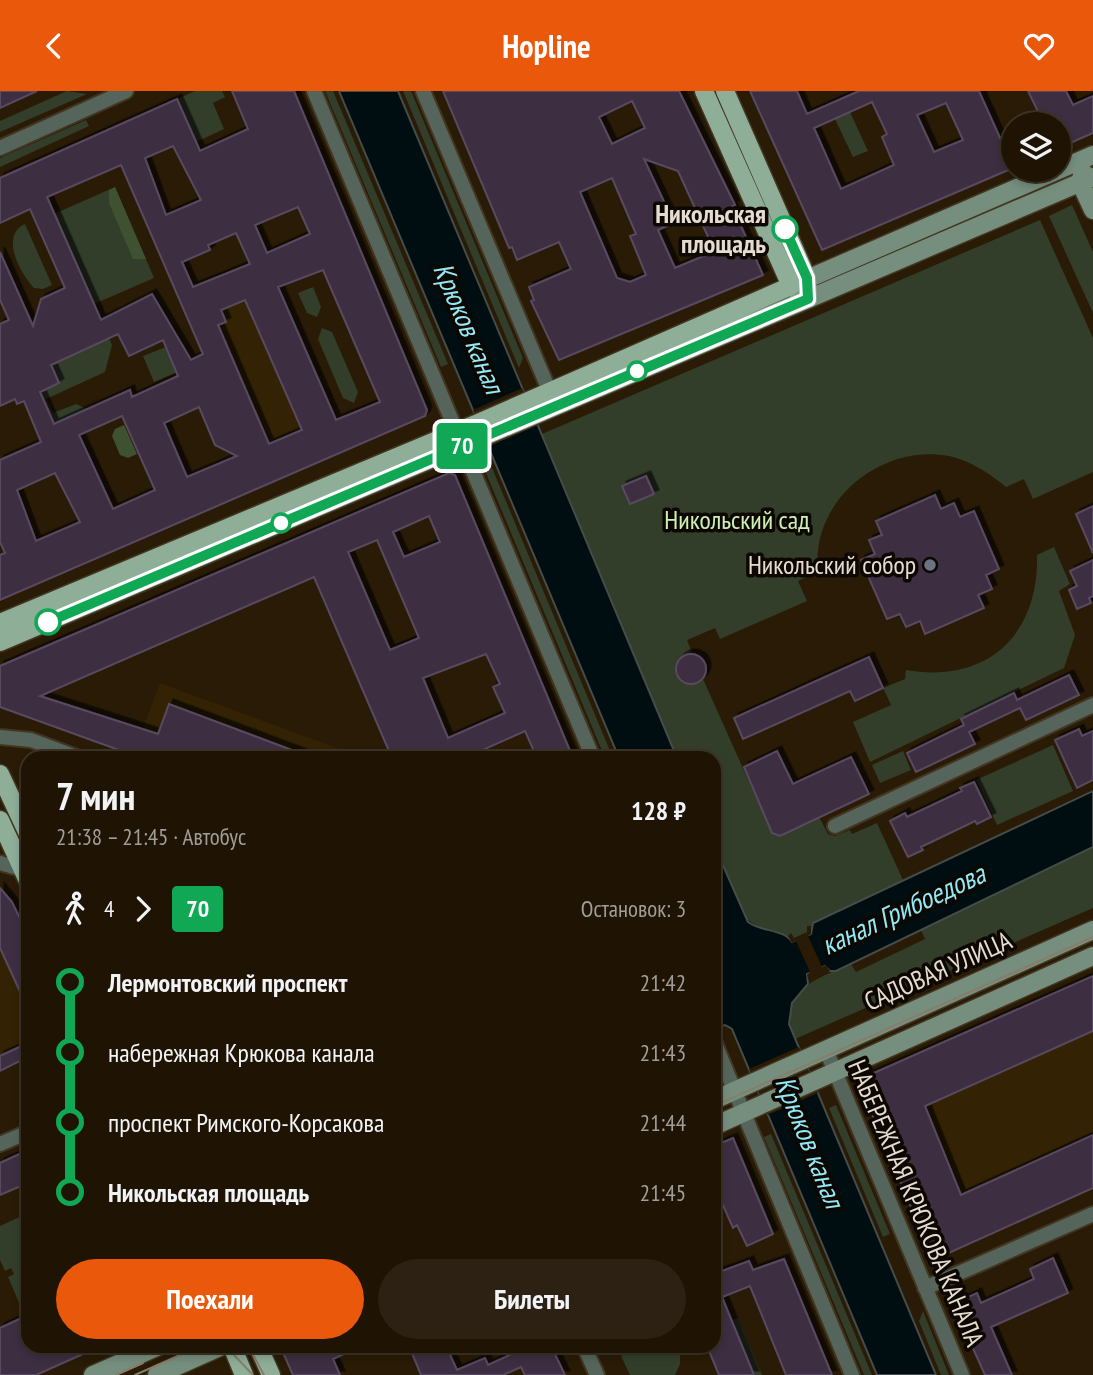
<!DOCTYPE html>
<html lang="ru">
<meta charset="utf-8">
<style>
:root{--surface:#1f1404;--page:#2c2113;--text:#f1f3f6;--muted:#a19e9a;--line:#3c3326;--accent:#ea580c}
body{margin:0;font-family:"PT Sans Narrow",sans-serif;background:var(--page);color:var(--text);height:100vh;display:flex;flex-direction:column;font-size:26px;white-space:nowrap}
*{box-sizing:border-box;margin:0}
p{font-size:23px;color:var(--muted)}
.icon{flex:none;width:38px;height:38px;fill:none;stroke:currentColor;stroke-width:2;stroke-linecap:round;stroke-linejoin:round}
.map{position:relative;flex:1;overflow:hidden}
.drawer{position:absolute;left:21px;top:660px;width:700px;height:602px;display:flex;flex-direction:column;background:var(--surface);border-radius:21px;box-shadow:0 4px 10px #0003,0 0 0 2px var(--line)}
.drawer>*{flex:none}
.badge{padding:0 14px;border-radius:5px;font-size:24px;line-height:46px}
.tools{position:absolute;left:1001px;top:21px;display:grid;gap:14px}
.tools a{display:grid;place-items:center;width:70px;height:70px;border-radius:50%;background:var(--surface);box-shadow:0 4px 10px #0003,0 0 0 2px var(--line);font-size:35px}
.map>.badge{position:absolute;translate:-50% -50%;box-shadow:0 0 0 4px #fff}
.legs{display:flex;align-items:center;gap:10px;height:77px;padding:0 35px;font-size:23px}
.legs p{margin-inline-start:auto}
.summary{display:flex;align-items:center;justify-content:space-between;height:119px;padding:0 35px}
h1{font-size:38px;font-weight:700;line-height:52px}
.button{display:flex;gap:14px;margin-top:auto;padding:14px 35px}
.button a{flex:1;height:80px;border-radius:42px;background:var(--accent);color:#fff;font-size:28px;font-weight:700;line-height:80px;text-align:center}
.button a+a{background:var(--page);color:var(--text)}
ul{padding:0 35px;list-style:none}
li{display:flex;align-items:center;gap:24px;height:70px;font-size:26px}
li i{display:grid;place-items:center;width:10px;height:100%;margin:0 9px;background:currentColor}
li i::after{content:'';width:18px;height:18px;margin:-9px;border:5px solid;border-radius:50%;background:var(--surface)}
li p{margin-inline-start:auto}
li:first-child i{background:linear-gradient(#0000 50%,currentColor 0)}
li:last-child i{background:linear-gradient(currentColor 50%,#0000 0)}
header{display:flex;justify-content:space-between;align-items:center;height:91px;padding:0 35px;background:var(--accent);color:#fff;font-size:32px;font-weight:700}
.map>svg:first-child{display:block}
</style>
<header><svg class="icon" aria-label="back" viewBox="0 0 24 24"><path d="M15 5l-7 7 7 7"/></svg>Hopline<svg class="icon" aria-label="heart" viewBox="0 0 24 24"><path d="M12 20l-8-8c-3-5 5-10 8-4 3-6 11-1 8 4z"/></svg></header>
<div class="map">
<svg width="1093" height="1284" viewBox="0 0 1093 1284">
<defs>
<filter id="shadow"><feDropShadow dx="4.5" dy="-4.5" stdDeviation="0" flood-color="#0009"/></filter>
</defs>
<rect width="100%" height="100%" fill="#291b05"/>
<path fill="#332203" d="M254,187L332,366L259,397L182,216Z
M160,592L364,667L132,665Z
M0,799L12,809L28,842V952L0,965Z
M1093,883V1098L933,1171L856,988Z"/>
<path fill="#323e2a" fill-rule="evenodd" d="M67,0L87,3L0,41V30Z
M195,0H222L225,6L213,12L224,38L196,51L177,8Z
M325,0H333L448,273L441,276Z
M403,0H411L523,267L519,277Z
M850,21L868,60L853,66L835,28Z
M86,29L89,35L0,76V67Z
M115,96L154,187L94,213L54,123Z
M1072,114L1093,161V222L1049,125Z
M1040,129L1093,247V381L1033,408L1024,388L1006,396C989,382 971,370 949,365C881,352 810,410 818,481L798,490L807,510L720,548L715,537L687,549L692,562L679,568L675,576L682,591L690,593L703,588L772,742L780,745L819,726L828,743L835,745L850,739L852,743L877,732L903,789L813,832L810,840L792,852L783,843L759,837L744,826L714,754V667H677L542,343ZM646,385L654,403L630,413L623,395Z
M25,133L52,194L43,198L34,197C19,181 0,144 25,133Z
M313,196L321,216L317,226L307,222L298,202Z
M322,237L332,241L358,301L354,312L343,307L318,248Z
M109,247L112,254L105,281L46,308L53,322L76,313L87,318L54,333L40,301L59,292L51,274Z
M166,256L177,281L154,291L143,265Z
M490,372L613,667H605L483,375Z
M1054,456L1070,493L1059,500L1075,544L1064,577L870,671L853,631L891,614L883,597L905,588L906,579C987,593 1039,544 1037,464Z
M1053,654L1073,700L997,734L976,689Z
M903,660L911,679L880,692L872,674Z
M1093,756V817L795,948C775,900 816,888 851,873L856,881L925,848L921,839Z
M836,1014L890,1143L883,1146L829,1017Z
M771,1043L872,1284H864L764,1046Z
M28,1122V1219L20,1214L8,1186L14,1183L11,1177L5,1180L0,1169V1135Z
M923,1220L949,1284H941L919,1230Z
M738,1227L762,1284H755L733,1229Z
M647,1255H680V1273L675,1284H630L621,1265Z"/>
<path fill="#3e5131" d="M115,96L146,168H133L109,112V99Z
M124,334L137,363L128,367L120,364L112,345L115,338Z"/>
<path fill="#000e11" stroke="#454c4a" stroke-width="2" d="M339,0H398L677,667H619Z
M1093,700V756L836,880H830L825,875L807,883L808,893L792,912L789,933L936,1284H877L732,938L725,934L714,938V754L748,831C761,841 784,838 792,851L811,843L813,832Z"/>
<path fill="#291b05" d="M522,297L538,334L488,356L473,319Z
M0,690L25,692L28,743L0,740Z
M807,835H811V843L808,845L822,876L826,874L830,880L812,885V890H809L807,884L810,881L796,850L792,852L788,845L791,842L794,847L807,841Z
M799,956L818,1002L768,1024L749,978Z"/>
<path fill="#3c2e43" stroke="#594a61" stroke-width="2" fill-rule="evenodd" filter="url(#shadow)" d="M0,0H37L0,17Z
M232,0H294L427,319L425,325L0,509V464L5,462L0,451V369L41,351L24,310L17,313L15,308L0,315V233L9,229L0,209V161L33,235L41,208L65,197L30,118L0,132V87L177,8L200,60L248,38ZM173,55L201,109L166,124L145,67ZM121,74L203,263L191,269L152,203L101,229L47,106ZM298,116L310,143L267,162L255,134ZM236,142L250,173L193,196L182,171L210,159L208,154ZM323,179L380,311L336,329L278,196ZM245,209L302,339L269,353L218,234L226,231L221,219ZM118,243L129,265L163,249L178,285L132,306L130,299L54,333L40,301L59,292L51,274ZM199,316L215,354L237,365L187,386L164,332ZM122,325L155,399L113,418L79,344ZM55,382L80,431L36,450L17,399Z
M443,0H679L735,114L732,115L763,184L559,269L531,210L534,209L529,196L571,178L559,151L517,169L512,156L509,157ZM632,10L645,37L612,53L599,26ZM644,68L678,80L710,150L706,164L675,177L658,139L674,132ZM612,87L636,143L630,145L646,184L630,191L617,187L580,101Z
M750,0H797L807,23L859,0H979L1000,47L1013,41V77L822,159ZM872,11L887,43L882,46L894,74L841,98L814,37ZM946,12L963,49L934,61L917,24Z
M1028,0H1066L1073,14L1093,5V42L1059,57V33H1044Z
M449,382L455,384L573,667H537L525,640L465,667H392L314,486L40,605L158,643L169,613L313,667H141L0,616V575ZM429,425L440,451L404,466L393,441ZM377,449L419,547L390,559L348,461ZM486,563L500,593L493,596L505,622L448,647L423,587Z
M646,385L654,403L630,413L622,395Z
M935,404L941,418L954,412L960,426L974,420L999,478L986,484L992,498L978,504L984,517L925,543L920,530L906,536L900,523L887,528L861,469L875,463L869,449L882,444L876,430Z
M1093,415V462L1076,423Z
M1093,469V505L1089,507L1091,512L1077,518L1069,499L1077,495L1070,480Z
M676 578a15 15 0 1 1 30 0a15 15 0 1 1-30 0Z
M869,566L883,597L855,610L850,600L743,648L734,627Z
M1069,584L1079,604L1026,629L1020,617L969,641L975,653L916,681L907,662L964,634L961,628L1014,602L1017,609Z
M1079,638L1082,645L1093,640V689L1077,697L1055,649Z
M777,660L793,693L851,666L869,703L780,745L772,742L744,676Z
M974,691L991,726L977,733L975,730L921,756L923,759L908,766L890,730L905,722L907,726L962,700L960,697Z
M0,797L12,811L28,844V918L0,857Z
M1093,885V940L925,1015L961,1104L1093,1044V1097L933,1169L858,989Z
M28,952V966L0,980V965Z
M733,1047L773,1143L747,1155L737,1134L733,1137L714,1094V1055Z
M28,1059V1092L0,1104V1072Z
M1053,1167L1068,1202L991,1236L1012,1284H985L953,1213L977,1202L981,1212L1034,1188L1030,1178Z
M784,1168L832,1284H786L750,1195L722,1206L754,1284H719L707,1255H714V1183L749,1170L753,1179Z
M28,1224V1255H101L36,1284H0V1237Z
M280,1255H361L333,1268L340,1284H293Z
M409,1255H446L457,1279L485,1267L488,1274L516,1261L513,1255H551L565,1284H525L521,1276L503,1284H421Z"/>
<g fill="none" stroke-linecap="round" stroke-linejoin="round">
<defs>
<path id="street" d="M314,0L593,667
M423,0L549,299
M0,57L126,0
M0,646L31,649L79,667
M835,735L1093,614
M0,772L28,780
M714,950L852,1284
M826,959L962,1284
M0,1053L28,1041
M925,1197L1093,1123
M584,1255L597,1284"/>
<path id="secondary" d="M1093,64L791,195L808,208L1093,86
M1083,81L1080,91L1093,119
M714,1009L1093,839
M714,1035L1093,865
M93,1284L159,1255
M157,1284L222,1255"/>
<path id="primary" d="M0,532L478,332L791,195L704,0
M0,551L808,208L807,187L725,0
M0,683L28,743
M0,729L28,790
M232,1255L244,1284
M258,1255L271,1284"/>
</defs>
<use href="#street" stroke="#433621" stroke-width="18"/>
<use href="#secondary" stroke="#433621" stroke-width="21"/>
<use href="#primary" stroke="#433621" stroke-width="21"/>
<use href="#street" stroke="#56655b" stroke-width="14"/>
<use href="#secondary" stroke="#768e7d" stroke-width="18"/>
<use href="#primary" stroke="#8eae98" stroke-width="18"/>
<path stroke="#887d6b" stroke-width="2" d="M714,1015L1093,846
M242,1255L252,1262L264,1284
M199,1256L232,1262L253,1284
M116,1284L143,1272
M135,1284L201,1255"/>
</g>
<g fill="none" stroke-linecap="round" stroke-linejoin="round">
<defs>
<path id="line-1" d="M48,531L808,208L807,187L785,138"/>
</defs>
<use href="#line-1" stroke="#fff" stroke-width="16"/>
<use href="#line-1" stroke="#10a855" stroke-width="10"/>
</g>
<g fill="#fff" stroke="#10a855" stroke-width="3.5">
<circle cx="785" cy="138" r="12"/>
<circle cx="637" cy="280" r="9"/>
<circle cx="281" cy="432" r="9"/>
<circle cx="48" cy="531" r="12"/>
</g>
<circle fill="#6b7280" stroke="#0d0702" stroke-width="2.5" cx="930" cy="474" r="7"/>
<g text-anchor="middle" stroke-width="7" stroke-linejoin="round" paint-order="stroke">
<g font-size="26" font-weight="bold" fill="#e5dccf" stroke="#0d0702" text-anchor="end">
<text x="766" y="132">Никольская<tspan x="766" dy="30">площадь</tspan></text>
</g>
<g font-size="26" fill="#cdf0b6" stroke="#0d0702">
<text x="737" y="438">Никольский сад</text>
</g>
<g font-size="26" fill="#e5dccf" stroke="#0d0702" text-anchor="end">
<text x="916" y="483">Никольский собор</text>
</g>
<g font-size="26" fill="#e5dccf" stroke="#0d0702">
<text transform="translate(938 880) rotate(-24)" y="9">САДОВАЯ УЛИЦА</text>
<text transform="translate(916 1112) rotate(67)" y="9">НАБЕРЕЖНАЯ КРЮКОВА КАНАЛА</text>
</g>
<g font-size="28" font-style="italic" fill="#92e9f5" stroke="#0d0702">
<text transform="translate(469 237) rotate(67)" y="10">Крюков канал</text>
<text transform="translate(903 818) rotate(-25)" y="10">канал Грибоедова</text>
<text transform="translate(810 1051) rotate(68)" y="10">Крюков канал</text>
</g>
</g>
</svg>
<div class="tools">
<a><svg class="icon" aria-label="layers" viewBox="0 0 24 24"><path d="M12 4l9 5-9 5-9-5zM3 14l9 5 9-5"/></svg></a>
</div>
<b class="badge" style="left:462px;top:355px;background:#10a855;color:#fff">70</b>
<section class="drawer">
<div class="summary"><div><h1>7 мин</h1><p>21:38 – 21:45 · Автобус</p></div><b>128 ₽</b></div>
<div class="legs"><svg class="icon" aria-label="walk" viewBox="0 0 24 24"><circle cx="13" cy="4" r="2"/><path d="M13 8l-2 6 4 7M11 14l-3 7M7 12l3-4h3l4 4"/></svg>4<svg class="icon" aria-label="forward" viewBox="0 0 24 24"><path d="M9 5l7 7-7 7"/></svg><b class="badge" style="background:#10a855;color:#fff">70</b><p>Остановок: 3</p></div>
<ul>
<li><i style="color:#10a855"></i><b>Лермонтовский проспект</b><p>21:42</p></li>
<li><i style="color:#10a855"></i><span>набережная Крюкова канала</span><p>21:43</p></li>
<li><i style="color:#10a855"></i><span>проспект Римского-Корсакова</span><p>21:44</p></li>
<li><i style="color:#10a855"></i><b>Никольская площадь</b><p>21:45</p></li>
</ul>
<div class="button"><a>Поехали</a><a>Билеты</a></div>
</section>
</div>
